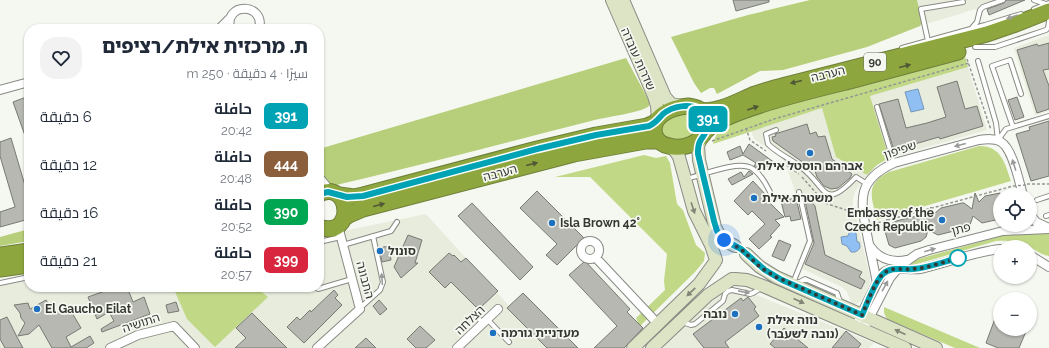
<!DOCTYPE html>
<html lang="ar">
<meta charset="utf-8">
<style>
:root{--surface:#fff;--page:#f2f2f3;--text:#1f2937;--muted:#747a83}
body{margin:0;font-family:Raleway,Cairo,"Noto Sans Hebrew",sans-serif;background:var(--page);color:var(--text);direction:rtl;height:100vh;display:flex;flex-direction:column;font-size:15px;white-space:nowrap}
*{box-sizing:border-box;margin:0}
p{font-size:13px;color:var(--muted)}
.icon{flex:none;width:22px;height:22px;fill:none;stroke:currentColor;stroke-width:2;stroke-linecap:round;stroke-linejoin:round}
.map{position:relative;flex:1;overflow:hidden;direction:ltr}
.drawer{position:absolute;left:24px;top:24px;width:300px;height:268px;display:flex;flex-direction:column;background:var(--surface);border-radius:16px;box-shadow:0 1px 3px #0004;direction:rtl}
.drawer>*{flex:none}
.badge{padding:0 8px;border-radius:6px;font-size:14px;line-height:26px}
.buttons{position:absolute;left:993px;top:188px;display:grid;gap:8px}
.buttons a{display:grid;place-items:center;width:44px;height:44px;border-radius:50%;background:var(--surface);box-shadow:0 1px 3px #0004;font-size:20px}
.you{position:absolute;width:20px;height:20px;margin:-10px;border:3px solid #fff;border-radius:50%;background:#1a73e8;box-shadow:0 0 0 6px #1a73e833}
.map>.badge{position:absolute;translate:-50% -50%;box-shadow:0 0 0 2px #fff}
.round{display:grid;place-items:center;flex:none;width:42px;height:42px;border-radius:16px;background:var(--page)}
.headline{display:flex;align-items:center;justify-content:space-between;height:68px;padding:0 16px}
h1{font-size:19px;font-weight:800;line-height:30px}
ul{padding:0;list-style:none}
li{display:flex;align-items:center;gap:12px;height:48px;padding:0 16px}
li div{flex:1}
li b{display:block;font-size:15px}
li em{font-style:normal}
li .badge{min-width:44px;font-weight:700;text-align:center}
.map>svg:first-child{display:block}
</style>
<div class="map">
<svg width="1049" height="348" viewBox="0 0 1049 348">
<rect width="100%" height="100%" fill="#f5f8f0"/>
<path fill="#e7ecdd" d="M917,0H1005L920,26L922,22L921,16Z
M1049,35V111L1035,115L1014,48Z
M968,67L987,130L889,158L870,96Z
M822,108L836,156L867,175L856,190L853,198V205L870,277V282L863,300L856,304H852L847,292L842,287L796,266L807,238L793,185L783,159L754,139L751,131Z
M426,214L547,348H0V286L29,280V287H319V236Z
M738,289L747,291L874,343L869,348H665L662,346L697,312L717,296L729,290Z"/>
<path fill="#c1d887" d="M965,56L968,67L870,96L889,158L877,165L867,175L836,157L822,108L713,144C716,134 718,129 727,125L798,101Z
M682,111L702,118L698,135L672,142L660,133L663,121Z
M979,146C1002,146 1005,164 1011,181L877,220C872,198 864,184 889,172Z
M644,155L656,158L666,156L670,163L677,204L683,210L696,245L705,253L704,261L695,272L638,328L639,325L636,318L665,290L664,281L667,254L590,177H555Z
M1016,234H1049V256C1041,255 1036,250 1030,247C1020,242 1007,240 996,241L917,264L911,265L915,260L922,258L1005,235Z
M173,287H256L268,297L215,347L187,319Z
M884,307L980,348H955L887,319L884,313Z"/>
<path fill="#b7ce7a" d="M810,0H917L921,16L922,22L920,26L867,47L783,70L760,71L717,94L714,88H710L701,93L694,83L671,37L748,15Z
M626,58L649,101V106C641,113 604,117 591,121C500,144 410,168 319,189V149Z
M29,229V241L0,246V237Z"/>
<path fill="#90bff3" stroke="#7596ba" d="M918,89L924,109L911,112L905,92Z
M850,231H853L856,233L857,242H859C861,247 860,250 855,252H851L847,246L842,244L841,237L848,236Z"/>
<path fill="#b6b8b1" stroke="#777a73" d="M733,0H769V2L736,11Z
M1006,0H1025L989,15L987,9L1004,3Z
M1049,43V69L1043,70L1049,86V109L1037,113L1017,50L1037,44L1038,46Z
M957,81L965,109L977,106L983,126L940,139L939,137L894,150L879,104L898,99L906,128L927,123L946,117L937,87Z
M29,96V144H28L13,102Z
M1017,97L1024,117L1015,120L1008,100Z
M1049,121V176L1031,181L1016,134L1030,130L1029,127Z
M807,124L810,134L816,132L818,137L825,136L832,159L852,174L850,178L838,188L831,189L824,186L817,177L815,171L773,141L772,137L776,136L775,134Z
M11,138L29,199V219L0,227V212L15,207L0,156V142Z
M749,144L775,163L760,170L754,166L756,163L743,155L730,160L727,152L740,146L743,154Z
M749,171L753,174L732,185L728,179L741,172L744,177Z
M753,181L765,194L764,195L767,198L766,199L784,217L775,220L780,225L770,236L772,237L759,249L749,239L765,224L752,211L748,215L734,201Z
M537,191L584,238L557,265L546,255L557,244L520,208Z
M975,193L979,202L985,196L1000,193V219L982,223L973,216L970,225L966,228L938,235L928,230L926,237L921,241L895,248L889,245L884,228L887,219L889,225L896,221L917,216H920L926,220L931,207L934,214L941,208L962,203H964L972,209Z
M796,198L801,219L791,221L790,216L785,217L781,201Z
M809,199L815,206L825,255L862,272L859,277L865,281L861,289L805,264L814,243L805,201Z
M472,203L533,267L520,280L458,216Z
M408,235L422,240L415,263H418L401,278L394,267Z
M779,240L791,245L784,261L772,256Z
M389,246L391,260L382,262L379,248Z
M449,253L453,256L454,255L461,262L466,258L498,291L480,308L478,306L476,307L451,282L445,288L429,272Z
M585,261L630,309L627,312L643,328L624,348H594L617,326L569,275Z
M116,287H127L133,302L144,297L150,314L102,332L101,329L114,321L109,312L97,319L88,297Z
M334,290L338,295L335,298L342,305L304,343L287,327L297,317L300,320L310,310L311,312Z
M523,293L578,348H547L507,308Z
M748,297L756,307L754,309L759,316L725,342L729,348H704L693,334L741,298L743,301Z
M46,300L54,314L68,306L81,328L66,337L71,347L90,336L94,343L86,348H52L39,325L29,334L18,336L25,323L21,318L20,313L14,305L28,303L30,309Z
M379,300L387,309L380,315L373,306Z
M176,302L179,311L168,313L166,305Z
M1000,305V329H1027L1019,348H998L986,343Z
M252,313L287,348H235L246,338L236,328Z
M7,317L17,337L23,348H5L0,339V320Z
M420,326L435,340L426,348H416L407,339Z
M784,328L808,348H775L770,344Z
M846,331L861,344L858,348H832Z
M366,338L376,348H355Z"/>
<g fill="none" stroke-linecap="round" stroke-linejoin="round">
<defs>
<path id="lane" d="M1034,0L1046,4
M1034,9L1049,3
M971,29L977,22L980,10L983,7L1003,0
M928,41L921,9L963,2
M975,47H995L1046,30L1048,28L1049,21
M902,48L985,25L1021,14
M978,61L996,123L998,140
M877,107L894,163
M1013,127L992,66L1010,60L1021,94
M776,130L766,134L768,144C778,154 791,159 802,168C827,187 823,212 856,177L867,184
M998,140L1006,129L1049,116
M686,179C702,175 740,159 753,169C763,176 769,190 774,200
M1037,200L1049,196
M1046,216L1049,215
M319,242L341,237
M343,245L391,231L397,222
M0,283L29,277
M793,283L810,241L799,192
M796,284L805,279L837,293L840,302
M316,287L318,289L352,279
M360,308L380,290L383,282L373,236
M474,314L483,323
M487,319L509,342
M682,322L691,325L695,324L723,301L725,294L728,291L732,290L750,294L753,293L761,288"/>
<path id="street" d="M219,29L229,19
M230,29C224,1 266,3 259,29
M0,90L29,82
M319,177L331,192
M1030,214L1036,222L1049,228
M581 250a9 9 0 1 1 18 0a9 9 0 1 1-18 0Z
M870,246C879,259 892,263 907,260
M1030,255L1049,267
M596,258L658,324
M877,283C874,267 870,250 867,234C860,199 857,180 894,163L979,140C987,139 995,138 1001,142C1013,149 1019,182 1023,195
M856,326C861,316 877,278 884,272C893,265 909,271 920,269C947,263 973,252 1000,249
M863,330L890,278L900,266L917,254L929,250L1003,231L1049,229
M110,348L138,335L174,326L195,348
M317,348L360,309L338,226
M457,348L498,309"/>
<path id="secondary" d="M612,0L654,96L657,106L658,120
M623,0L665,97L671,104L681,106
M701,139L698,146L699,160L715,227L721,238L727,242L735,246
M670,146L676,152L679,157L694,211L711,245L716,260
M746,254L760,267L776,277L936,348
M735,279L747,280L763,286L905,348
M633,348L699,284L715,262
M652,348L708,295L732,279"/>
<path id="highway" d="M688,106C728,111 701,155 669,146C663,145 657,141 655,135C649,116 673,107 688,106Z
M700,110C716,114 740,100 755,94C764,91 773,88 782,86L987,34L1013,25L1049,11
M706,131C723,111 817,89 846,82C883,72 920,62 958,52
M319,194C351,179 356,240 319,227
M339,195L354,197L363,195L537,149L596,135L647,126L656,122
M343,219L349,215L363,209L574,154L646,141H659
M0,255L29,251
M0,269L29,265"/>
</defs>
<use href="#lane" stroke="#888a84" stroke-width="6"/>
<use href="#street" stroke="#888a84" stroke-width="10"/>
<use href="#secondary" stroke="#888a84" stroke-width="14"/>
<use href="#highway" stroke="#6f7f3a" stroke-width="17"/>
<path stroke="#959792" stroke-width="1.5" stroke-dasharray="3 2" stroke-linecap="butt" d="M967,59L991,130
M746,128L750,140L766,151
M712,141L774,119L969,63
M786,165L799,174
M802,177L825,203L846,210L855,209
M1027,184H1049
M873,224L1013,186"/>
<use href="#lane" stroke="#fff" stroke-width="4"/>
<use href="#street" stroke="#fff" stroke-width="8"/>
<use href="#secondary" stroke="#dde4c5" stroke-width="12"/>
<use href="#highway" stroke="#8da63e" stroke-width="15"/>
<path stroke="#959792" stroke-width="1.5" stroke-dasharray="3 2" stroke-linecap="butt" d="M1013,186L1026,185"/>
</g>
<defs><path id="oneway-solid" d="M-6-.8H1V-3.2L6.5 0L1 3.2V.8H-6Z"/></defs>
<g fill="#9a9b9a">
<use href="#oneway-solid" transform="translate(1012 17) rotate(161)"/>
<use href="#oneway-solid" transform="translate(960 145) rotate(165)"/>
<use href="#oneway-solid" transform="translate(1014 165) rotate(-108)"/>
<use href="#oneway-solid" transform="translate(930 250) rotate(-16)"/>
<use href="#oneway-solid" transform="translate(382 279) rotate(-94)"/>
<use href="#oneway-solid" transform="translate(885 286) rotate(-61)"/>
<use href="#oneway-solid" transform="translate(744 292) rotate(11)"/>
</g>
<g fill="#505837">
<use href="#oneway-solid" transform="translate(905 66) rotate(-15)"/>
<use href="#oneway-solid" transform="translate(796 82) rotate(166)"/>
<use href="#oneway-solid" transform="translate(753 108) rotate(-19)"/>
<use href="#oneway-solid" transform="translate(532 164) rotate(-14)"/>
<use href="#oneway-solid" transform="translate(379 205) rotate(-15)"/>
</g>
<g fill="#818575">
<use href="#oneway-solid" transform="translate(693 208) rotate(72)"/>
<use href="#oneway-solid" transform="translate(691 292) rotate(136)"/>
<use href="#oneway-solid" transform="translate(799 301) rotate(24)"/>
<use href="#oneway-solid" transform="translate(900 332) rotate(-156)"/>
</g>
<g fill="none" stroke-linecap="round" stroke-linejoin="round">
<defs>
<path id="line" d="M319,194L328,192L347,197L363,196L537,149L596,135L649,126C656,123 658,119 663,114C673,106 689,103 701,110C706,114 709,119 708,126C706,138 697,137 698,154L714,221L717,231L724,240L741,249L765,270L782,280L862,315C867,304 875,281 883,274C891,266 903,270 913,269C928,268 943,262 958,258"/>
</defs>
<use href="#line" stroke="#fff" stroke-width="9"/>
<use href="#line" stroke="#00a3b4" stroke-width="6"/>
<path stroke="#363734" stroke-width="4" stroke-dasharray="0 7.2" d="M724,240L741,249L760,267L776,277L862,315C867,304 875,281 883,274C891,266 903,270 913,269C928,268 944,262 958,258"/>
</g>
<g fill="#1e71bf" stroke="#f5f8f0" stroke-width="1.5">
<circle cx="810" cy="153" r="4"/>
<circle cx="754" cy="198" r="4"/>
<circle cx="942" cy="220" r="4"/>
<circle cx="552" cy="223" r="4"/>
<circle cx="380" cy="251" r="4"/>
<circle cx="37" cy="309" r="4"/>
<circle cx="735" cy="314" r="4"/>
<circle cx="759" cy="327" r="4"/>
<circle cx="493" cy="333" r="4"/>
</g>
<circle fill="#fff" stroke="#00a3b4" stroke-width="2" cx="958" cy="258" r="8"/>
<g text-anchor="middle" stroke-width="3.5" stroke-linejoin="round" paint-order="stroke">
<rect fill="#f5f8f0" stroke="#6f716c" stroke-width="1" x="864" y="53" width="22" height="18" rx="3"/>
<g font-size="11" font-weight="bold" fill="#363734">
<text x="875" y="66">90</text>
</g>
<g font-size="12" fill="#363734" stroke="#f5f8f0">
<text transform="translate(638 59) rotate(66)" y="4">שדרות עובדה</text>
<text transform="translate(828 74) rotate(-14)" y="4">הערבה</text>
<text transform="translate(900 150) rotate(-19)" y="4">שפיפון</text>
<text transform="translate(500 173) rotate(-15)" y="4">הערבה</text>
<text transform="translate(961 229) rotate(-15)" y="4">פתן</text>
<text transform="translate(365 280) rotate(75)" y="4">התבונה</text>
<text transform="translate(470 320) rotate(-44)" y="4">הצלחה</text>
<text transform="translate(141 323) rotate(-18)" y="4">התושיה</text>
</g>
<g font-size="12" font-weight="bold" fill="#363734" stroke="#f5f8f0" text-anchor="start">
<text x="810" y="170" text-anchor="middle">אברהם הוסטל אילת</text>
<text x="762" y="202">משטרת אילת</text>
<text x="934" y="217" text-anchor="end">Embassy of the<tspan x="934" dy="14">Czech Republic</tspan></text>
<text x="560" y="227">Isla Brown 42°</text>
<text x="388" y="255">סונול</text>
<text x="45" y="313">El Gaucho Eilat</text>
<text x="727" y="318" text-anchor="end">נובה</text>
<text x="767" y="324">נווה אילת<tspan x="767" dy="14">(נובה לשעבר)</tspan></text>
<text x="501" y="337">מעדניית גורמה</text>
</g>
</g>
</svg>
<div class="buttons">
<a><svg class="icon" aria-label="locate" viewBox="0 0 24 24"><circle cx="12" cy="12" r="6"/><path d="M12 2v4M12 18v4M2 12h4M18 12h4"/></svg></a>
<a>+</a>
<a>−</a>
</div>
<div class="you" style="left:724px;top:240px"></div>
<b class="badge" style="left:708px;top:119px;background:#00a3b4;color:#fff">391</b>
<section class="drawer">
<div class="headline"><div><h1>ת. מרכזית אילת/רציפים</h1><p>سيرًا · 4 دقيقة · 250 m</p></div><a class="round"><svg class="icon" aria-label="heart" viewBox="0 0 24 24"><path d="M12 20l-8-8c-3-5 5-10 8-4 3-6 11-1 8 4z"/></svg></a></div>
<ul>
<li><span class="badge" style="background:#00a3b4;color:#fff">391</span><div><b>حافلة</b><p>20:42</p></div><em>6 دقيقة</em></li>
<li><span class="badge" style="background:#8b5e3c;color:#fff">444</span><div><b>حافلة</b><p>20:48</p></div><em>12 دقيقة</em></li>
<li><span class="badge" style="background:#00a651;color:#fff">390</span><div><b>حافلة</b><p>20:52</p></div><em>16 دقيقة</em></li>
<li><span class="badge" style="background:#d7263d;color:#fff">399</span><div><b>حافلة</b><p>20:57</p></div><em>21 دقيقة</em></li>
</ul>
</section>
</div>
